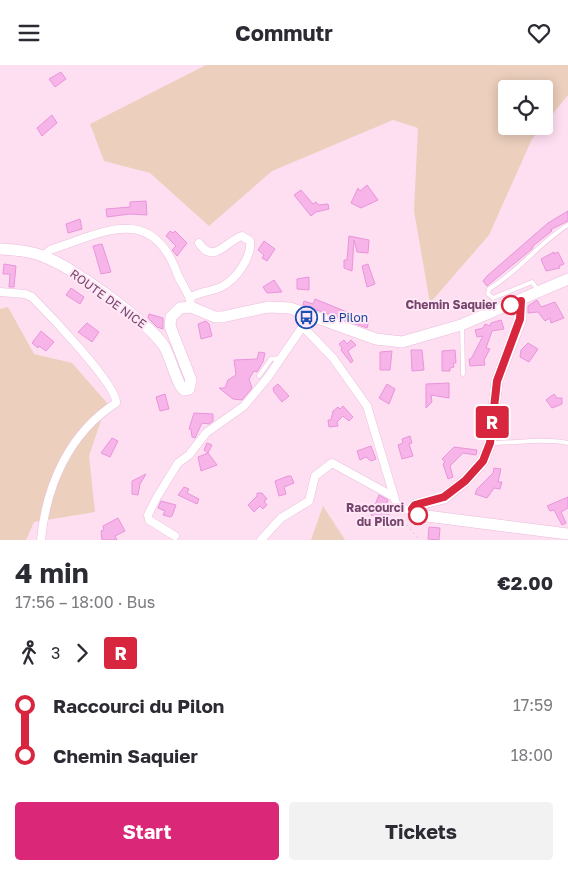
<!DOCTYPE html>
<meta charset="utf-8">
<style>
:root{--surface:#fff;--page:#f2f2f3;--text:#2b2b33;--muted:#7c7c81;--accent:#db2777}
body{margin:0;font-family:"Golos Text",sans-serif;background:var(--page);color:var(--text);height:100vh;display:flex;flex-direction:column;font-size:19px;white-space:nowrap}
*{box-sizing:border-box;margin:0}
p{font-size:16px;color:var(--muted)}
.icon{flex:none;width:28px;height:28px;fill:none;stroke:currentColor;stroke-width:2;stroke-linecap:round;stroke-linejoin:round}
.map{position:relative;height:475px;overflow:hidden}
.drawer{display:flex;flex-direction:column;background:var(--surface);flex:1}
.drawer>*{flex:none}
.badge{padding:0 10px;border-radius:4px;font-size:18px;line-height:32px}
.tools{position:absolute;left:498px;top:15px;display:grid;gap:10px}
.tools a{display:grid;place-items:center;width:55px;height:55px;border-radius:5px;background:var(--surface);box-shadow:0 2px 12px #0003;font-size:25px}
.map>.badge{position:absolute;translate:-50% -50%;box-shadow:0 0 0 2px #fff}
.legs{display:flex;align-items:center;gap:8px;height:55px;padding:0 15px;font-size:16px}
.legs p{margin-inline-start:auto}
.summary{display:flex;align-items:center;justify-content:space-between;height:85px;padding:0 15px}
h1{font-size:28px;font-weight:700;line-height:38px}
.cta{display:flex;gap:10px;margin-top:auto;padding:10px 15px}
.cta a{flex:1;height:58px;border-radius:5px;background:var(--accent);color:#fff;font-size:20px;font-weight:700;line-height:58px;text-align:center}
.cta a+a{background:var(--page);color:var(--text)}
ul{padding:0 15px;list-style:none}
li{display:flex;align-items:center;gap:18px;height:50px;font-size:19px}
li i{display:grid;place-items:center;width:8px;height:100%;margin:0 6px;background:currentColor}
li i::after{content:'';width:12px;height:12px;margin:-6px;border:4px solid;border-radius:50%;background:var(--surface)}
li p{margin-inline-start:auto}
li:first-child i{background:linear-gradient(#0000 50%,currentColor 0)}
li:last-child i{background:linear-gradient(currentColor 50%,#0000 0)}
header{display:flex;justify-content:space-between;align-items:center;height:65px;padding:0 15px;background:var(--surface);font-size:22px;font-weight:700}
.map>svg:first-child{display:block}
</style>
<header><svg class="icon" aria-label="menu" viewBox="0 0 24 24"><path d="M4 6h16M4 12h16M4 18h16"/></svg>Commutr<svg class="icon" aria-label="heart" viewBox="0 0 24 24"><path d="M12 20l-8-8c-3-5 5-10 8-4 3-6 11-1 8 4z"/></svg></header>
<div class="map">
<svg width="568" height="475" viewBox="0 0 568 475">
<rect width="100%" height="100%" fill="#fedff1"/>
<path fill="#eccfbd" d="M206,0H568V30L544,60V24H506V61H543L532,74L489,170L430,238L414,146L418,63L393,55L272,106L209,161L150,108L104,96L90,59Z
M8,242L34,289L72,298L107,338L89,391L95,447L34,457L26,475H0V244Z
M323,441L345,475H311Z"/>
<path fill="#f6b4e9" stroke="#e994da" d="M61,7L66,14L55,22L49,14Z
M52,50L57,58L42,71L37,63Z
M367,120L378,135L361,143L351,138L358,123L360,126Z
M301,125L313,139L316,137L319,140L328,139L329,144L316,147L311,151L294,130Z
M146,136L147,150L130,149L107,152L106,144L130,142V137Z
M568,146V156L550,165L552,166L534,180L532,184L487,221L483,216L487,211L548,158Z
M80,154L82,164L68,168L66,159Z
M170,166L173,168L175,166L187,178L177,191L172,185L176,181L166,171Z
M349,171L369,175L368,188L357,187L354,175L352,206L344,203V195H347Z
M264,176L275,184L267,196L262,193L264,190L258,185Z
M102,179L111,207L101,209L93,181Z
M554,187V189L558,187L564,199L559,201L560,203L546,206L541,194Z
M4,199L16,201L14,222H9L10,209H3Z
M368,199L375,219L367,222L362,201Z
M309,212V225L297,224V214Z
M274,215L282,227L267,228L263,222Z
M71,223L84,232L80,239L66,230Z
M315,234L369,256L367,263L303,240L304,236L313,239Z
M537,235L541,242L555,237L564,253L551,258L550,253L545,256L538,247L528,248V241Z
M149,249L163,253V264L157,262L148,253Z
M501,255L504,264L492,266L486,283L490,284L484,295L485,300L470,301L469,294H471L483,271L477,272L475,265L483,263L485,259L490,261L491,258Z
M206,256L209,259L212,271L201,274L198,259Z
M87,258L99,267L92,277L78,267Z
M41,266L54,277L46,286L39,281L38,283L32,278Z
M344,275L347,279L351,275L356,280L348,286L353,296L351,298L341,285L342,283L339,279Z
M528,278L538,284L529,297L520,292L521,285Z
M411,285H422L424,305L412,306Z
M455,285L456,298H453L454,302L450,303V306H442V286Z
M392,286L390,305H380V287Z
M259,287L265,288L263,297L257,307L254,306L249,314L252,323L242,335L233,334L219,323H225L228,315L236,310L234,295L257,294Z
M449,318V333L431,330L432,337L426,343V319Z
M278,319L289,331L282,337L274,327L273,323Z
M387,319L395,324L389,339L379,333Z
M165,329L169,344L160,346L156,332Z
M554,329L557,333H562V339L552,343L546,335Z
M343,341L353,352L349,356L343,351L337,357L338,361L329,362L328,355H331L333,346L338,342L340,344Z
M194,348L213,349V356L209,359L202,358L195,373L192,372L191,364H189Z
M410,371L412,378L409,379L413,391L402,394L398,380L403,378L402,374Z
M112,373L118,376L110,392L101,388Z
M207,378L212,380L208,388L217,400L201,406L198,392L208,388L204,385Z
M371,381L376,394L371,396L366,392L360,395L357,386Z
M454,382L477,385L476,390L463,388L450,401L453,412L448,414L443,399L445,397L442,394Z
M494,403L501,404L498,417H502L500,424L494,423L487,433L475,429L477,424L493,408Z
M146,409L140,419L138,430L132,429V416Z
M288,411H291L294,418L284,422L286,429L279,431L275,416Z
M184,422L189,424L187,428L199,434L197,439L178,430Z
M257,428H262L267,434L264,436L267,440L263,444L260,441L254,447L248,440L257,431Z
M379,430L388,435L385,445L390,447L387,455L371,450Z
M568,432V443L561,447L566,458L562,460L554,445L550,446L547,441Z
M161,436L176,440L172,451L170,452L163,450L165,446L158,443Z
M118,453L125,466L115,471L117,475H102L101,466L104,465L103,461Z
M429,462L440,463L439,475L428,474Z"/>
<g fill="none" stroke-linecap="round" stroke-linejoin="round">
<defs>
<path id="lane" d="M538,225L532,217L493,233L488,229L489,224C518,207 539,178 568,160
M462,261L463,309
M259,311L271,294L280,293
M491,378C516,378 543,373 568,378"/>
<path id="street" d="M43,191L50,185C100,169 151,137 177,208C181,219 192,231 191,242
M0,227L25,229L32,232C48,248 118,321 116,338C69,368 46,421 41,475
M191,232C201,226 211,227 221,222C236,215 252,192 250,176L242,171C227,175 214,201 199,178
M303,247L302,256L307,266L333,293L367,341L396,438L401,444L413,445
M175,471L149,455L148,450L157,432L178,398L189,390L206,368L244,341L268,312L303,261
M261,475L281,453L309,436L315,411L332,398L394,432"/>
<path id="secondary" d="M0,184C15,185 31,186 45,192C72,202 148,257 164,281C170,291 178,322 184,325L189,324L191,315L170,261L171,252L180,243L191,242L215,252H222L268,242L290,243L376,274L402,277L461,260L568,214
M521,236V254L497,316L490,378L483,396L465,416L444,433L415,440L413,445L419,450L568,469"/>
</defs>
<use href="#lane" stroke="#e8bfdc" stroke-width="5"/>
<use href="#street" stroke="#e8bfdc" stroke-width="9"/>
<use href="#secondary" stroke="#eabadd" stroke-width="12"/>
<path stroke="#da98ce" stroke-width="1" stroke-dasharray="1 4" stroke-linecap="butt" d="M401,452L419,475"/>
<use href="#lane" stroke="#fff" stroke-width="4"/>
<use href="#street" stroke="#fff" stroke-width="8"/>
<use href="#secondary" stroke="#fff" stroke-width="11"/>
</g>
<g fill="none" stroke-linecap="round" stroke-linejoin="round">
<defs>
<path id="line-1" d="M418,450L412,444L415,440L444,432L465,416L483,396L490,378L497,316L520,254L521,236L511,240"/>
</defs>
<use href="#line-1" stroke="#fff" stroke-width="11"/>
<use href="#line-1" stroke="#d7263d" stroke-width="8"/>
</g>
<defs>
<symbol id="bus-ring" viewBox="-11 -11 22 22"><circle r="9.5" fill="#ffe7f5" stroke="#1a4fb4" stroke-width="1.5"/><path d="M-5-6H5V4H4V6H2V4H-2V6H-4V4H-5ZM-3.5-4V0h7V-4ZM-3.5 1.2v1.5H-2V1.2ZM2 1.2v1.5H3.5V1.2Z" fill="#1a4fb4"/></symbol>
</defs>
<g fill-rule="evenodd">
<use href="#bus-ring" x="294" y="240" width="25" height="25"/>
</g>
<g fill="#fff" stroke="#d7263d" stroke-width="2.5">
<circle cx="511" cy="240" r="9"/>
<circle cx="418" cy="450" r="9"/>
</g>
<g text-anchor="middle" stroke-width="4" stroke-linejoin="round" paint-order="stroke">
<g font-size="12" fill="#76456e" stroke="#ffe7f5">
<text transform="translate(108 234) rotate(36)" y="4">ROUTE DE NICE</text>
</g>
<g font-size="12" font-weight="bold" fill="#76456e" stroke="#ffe7f5" text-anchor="end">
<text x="497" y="244">Chemin Saquier</text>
<text x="404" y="447">Raccourci<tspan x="404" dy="14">du Pilon</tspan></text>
</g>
<g font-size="12" fill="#164399" stroke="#ffe7f5" text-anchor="start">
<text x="322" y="257">Le Pilon</text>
</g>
</g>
</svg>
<div class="tools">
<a><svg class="icon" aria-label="locate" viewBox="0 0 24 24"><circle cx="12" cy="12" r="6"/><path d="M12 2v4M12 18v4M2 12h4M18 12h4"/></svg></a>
</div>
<b class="badge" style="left:492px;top:357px;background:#d7263d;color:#fff">R</b>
</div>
<section class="drawer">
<div class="summary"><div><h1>4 min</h1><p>17:56 – 18:00 · Bus</p></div><b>€2.00</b></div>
<div class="legs"><svg class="icon" aria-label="walk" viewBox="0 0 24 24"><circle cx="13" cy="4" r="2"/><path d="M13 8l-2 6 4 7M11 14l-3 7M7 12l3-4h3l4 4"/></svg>3<svg class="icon" aria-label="forward" viewBox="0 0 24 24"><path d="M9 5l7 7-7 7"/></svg><b class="badge" style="background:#d7263d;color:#fff">R</b></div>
<ul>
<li><i style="color:#d7263d"></i><b>Raccourci du Pilon</b><p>17:59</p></li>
<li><i style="color:#d7263d"></i><b>Chemin Saquier</b><p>18:00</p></li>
</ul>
<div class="cta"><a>Start</a><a>Tickets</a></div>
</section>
